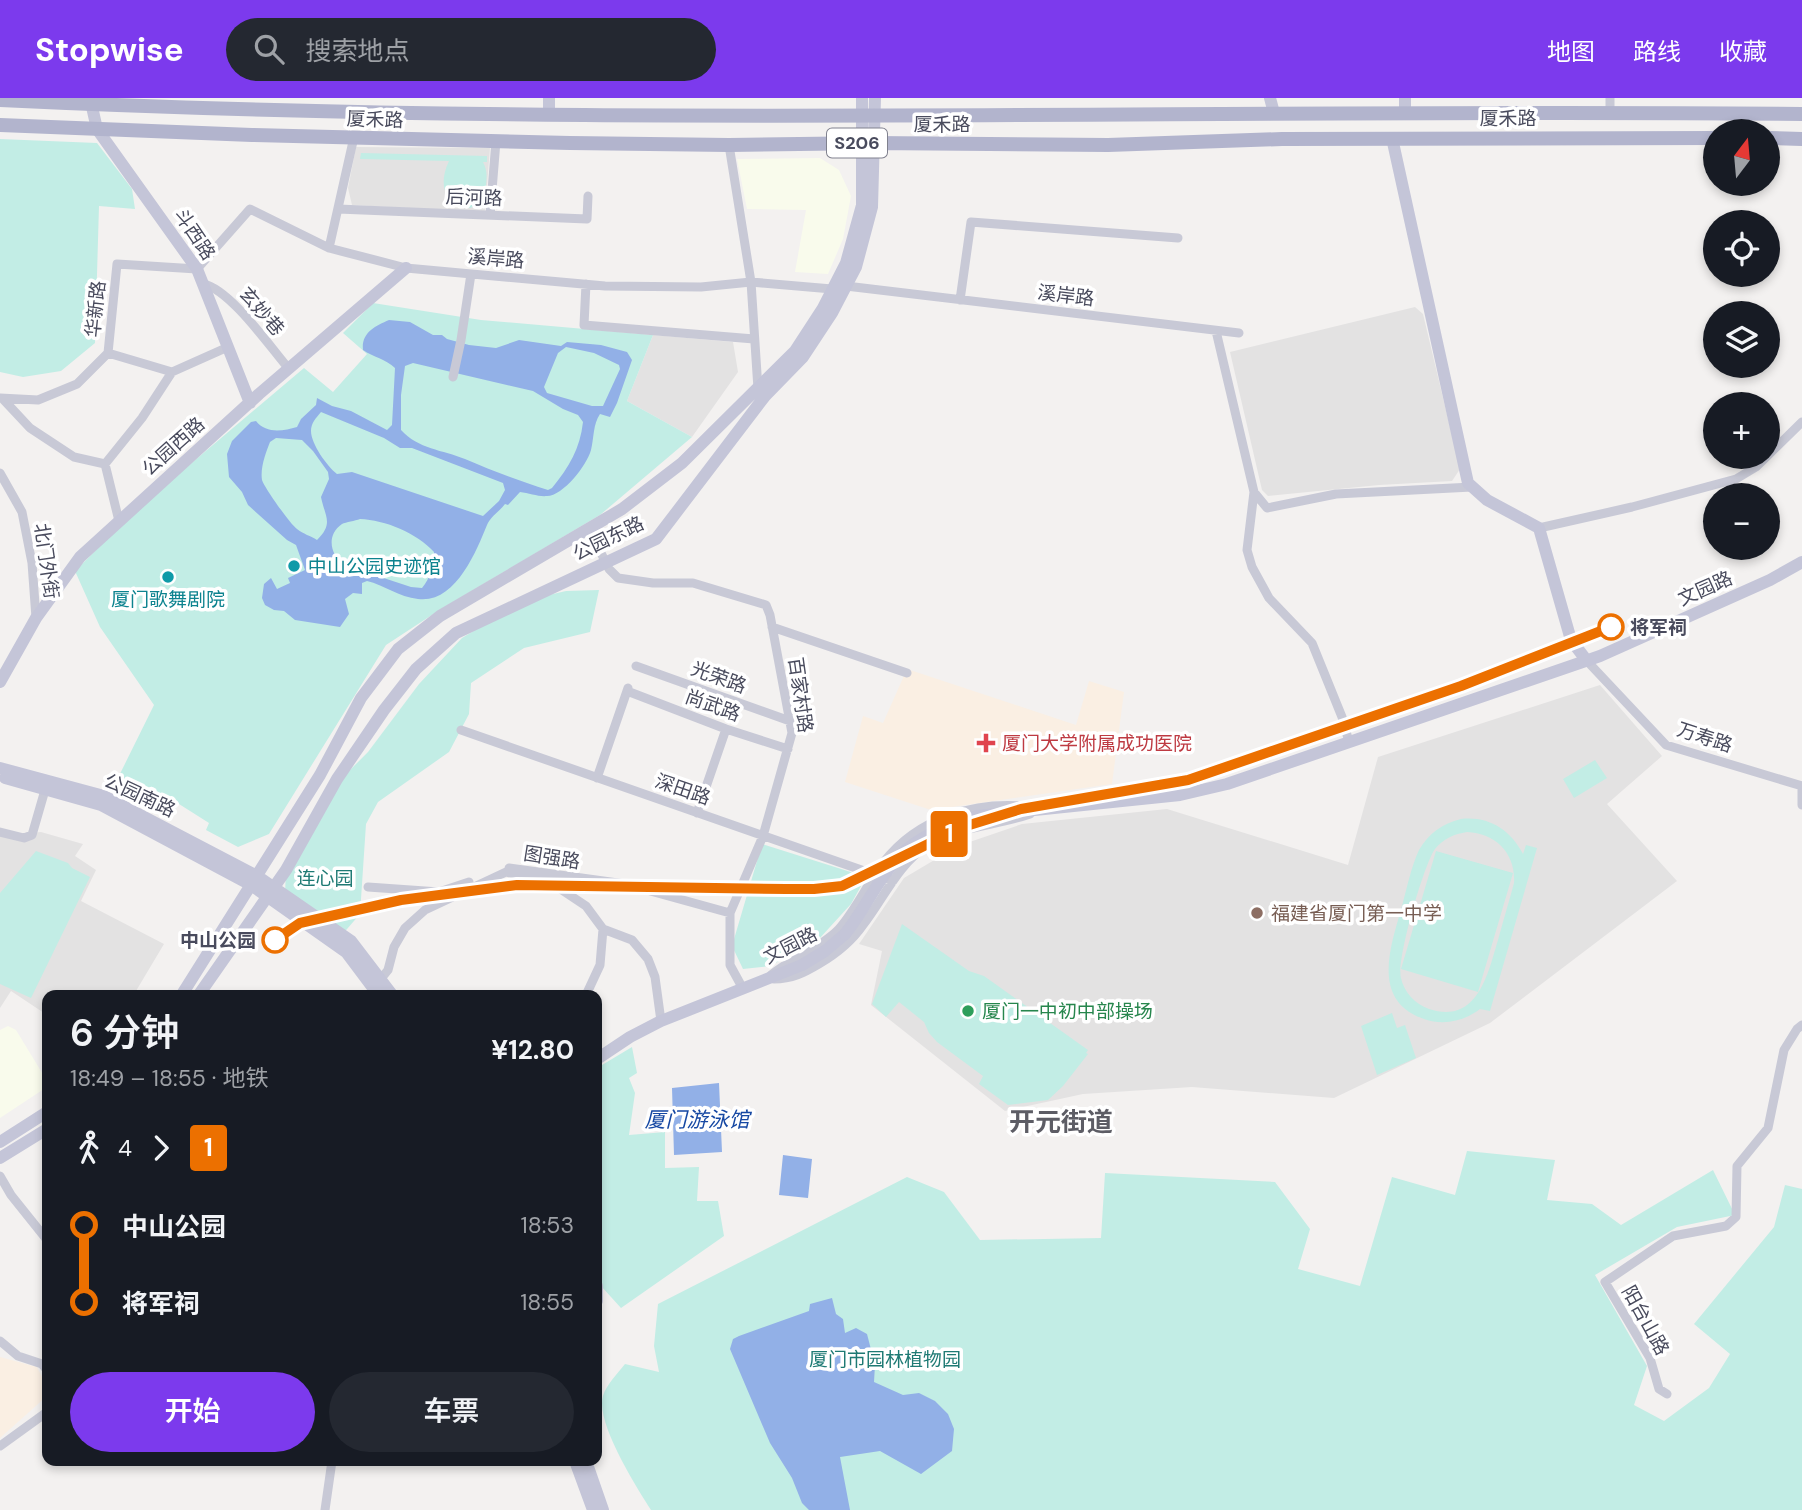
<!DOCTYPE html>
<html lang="zh">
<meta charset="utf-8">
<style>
:root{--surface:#171b24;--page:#242831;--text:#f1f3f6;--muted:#9ea1a6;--accent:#7c3aed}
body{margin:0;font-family:"DM Sans","Noto Sans SC",sans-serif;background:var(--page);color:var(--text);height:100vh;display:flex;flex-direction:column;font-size:26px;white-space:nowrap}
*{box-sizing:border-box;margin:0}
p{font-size:23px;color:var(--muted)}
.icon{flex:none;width:38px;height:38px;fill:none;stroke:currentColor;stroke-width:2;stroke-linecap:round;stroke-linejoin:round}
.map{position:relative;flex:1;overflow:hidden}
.side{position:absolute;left:42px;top:892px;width:560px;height:476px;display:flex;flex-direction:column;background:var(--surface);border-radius:14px;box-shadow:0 4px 10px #0003}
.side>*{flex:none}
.badge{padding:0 14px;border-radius:5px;font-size:24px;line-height:46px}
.needle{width:46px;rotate:16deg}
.buttons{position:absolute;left:1703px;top:21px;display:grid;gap:14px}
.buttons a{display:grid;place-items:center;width:77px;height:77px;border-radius:50%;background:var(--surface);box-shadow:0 4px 10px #0003;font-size:35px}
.map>.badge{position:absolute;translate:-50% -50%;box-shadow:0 0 0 4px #fff}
.legs{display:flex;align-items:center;gap:10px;height:77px;padding:0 28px;font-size:23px}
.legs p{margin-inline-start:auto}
.summary{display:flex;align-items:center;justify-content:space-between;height:119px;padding:0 28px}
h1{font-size:38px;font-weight:600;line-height:52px}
.button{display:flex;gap:14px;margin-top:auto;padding:14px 28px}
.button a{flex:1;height:80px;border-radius:42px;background:var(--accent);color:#fff;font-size:28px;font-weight:600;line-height:80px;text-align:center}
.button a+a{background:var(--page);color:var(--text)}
ul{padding:0 28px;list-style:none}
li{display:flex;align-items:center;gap:24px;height:77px;font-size:26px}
li i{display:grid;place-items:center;width:10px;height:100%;margin:0 9px;background:currentColor}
li i::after{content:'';width:18px;height:18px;margin:-9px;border:5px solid;border-radius:50%;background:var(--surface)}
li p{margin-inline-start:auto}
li:first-child i{background:linear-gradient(#0000 50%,currentColor 0)}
li:last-child i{background:linear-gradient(currentColor 50%,#0000 0)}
header{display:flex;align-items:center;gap:42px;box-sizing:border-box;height:98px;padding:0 35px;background:var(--accent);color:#fff}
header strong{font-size:33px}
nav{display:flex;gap:38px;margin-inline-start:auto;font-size:24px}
.search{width:490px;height:63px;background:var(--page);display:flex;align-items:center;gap:18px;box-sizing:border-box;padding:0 24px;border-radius:38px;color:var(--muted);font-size:26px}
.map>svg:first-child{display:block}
</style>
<header>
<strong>Stopwise</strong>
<div class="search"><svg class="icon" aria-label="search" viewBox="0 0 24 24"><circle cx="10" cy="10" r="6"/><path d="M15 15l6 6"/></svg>搜索地点</div>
<nav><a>地图</a><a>路线</a><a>收藏</a></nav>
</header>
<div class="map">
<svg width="1802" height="1412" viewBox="0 0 1802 1412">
<rect width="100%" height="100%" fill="#f3f1f0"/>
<path fill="#f9fbec" d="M820,60L839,72L851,98L843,141L828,176L795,174L806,112L747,111L737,61Z
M8,928L16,932L47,983V989L0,1020V932Z"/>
<path fill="#e3e2e2" d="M356,49L490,50L485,114L352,107L348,90Z
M1415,209L1423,216L1460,371L1452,383L1379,387L1268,398L1262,392L1230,254Z
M653,237L733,244L738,274L692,339L627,303Z
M1600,587L1662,658L1607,706L1677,783L1490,925L1334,1000L1192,989L1083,996L1005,1013L871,907L882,853L859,846L904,780L958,748L1022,726L1167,711L1348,767L1378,659Z
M0,732L22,736L41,734L83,746L75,758L96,772L81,803L164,846L133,898H47V917L11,893L0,910Z"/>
<path fill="#faefe3" d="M907,571L1076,627L1089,583L1124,594L1112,686L931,712L845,684L863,618L883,625Z
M0,1259L37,1269L47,1289V1298L0,1340Z"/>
<path fill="#c2ede5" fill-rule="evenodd" d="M0,41L97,45L132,91L135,111L99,108L95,245L61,273L23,279L0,274Z
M361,55L487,58V64H483C487,72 487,77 486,86C485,129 426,110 449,63L360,61Z
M373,205L481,222L653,237L627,303L692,339L600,417L441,511L386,547L269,736L238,749L206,732L209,725L179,706L173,714L140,695L112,692L154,607L100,529L75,473L136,412L304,270L333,294L367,256L343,235Z
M599,492L590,534L524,550L471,585L469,616L449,654L378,704L366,726L360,816L341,838L285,798L286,768L341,681L368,654L419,586L462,540L523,503L566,493Z
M1595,662L1607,680L1574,700L1563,681Z
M1461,721C1488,718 1510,731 1523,756L1526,747L1537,750L1490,913L1480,911C1464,923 1444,928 1424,921C1370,902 1391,848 1402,808C1407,790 1411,769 1419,752C1429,735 1442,726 1461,721ZM1467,734C1496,735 1516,756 1514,785C1509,804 1503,823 1498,842C1488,875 1478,927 1429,911C1415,906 1404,894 1401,880C1396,863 1424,766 1435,751C1443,741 1454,736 1467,734Z
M762,746L857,776L861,788L851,806L819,841L770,868L743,871L732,848Z
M36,753L68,765L72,770L90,779L31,900L0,886V795Z
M1436,753L1513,775L1478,894L1401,871Z
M902,826L969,873L984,878L1088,952L1086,955L1088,956L1063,988L1048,1002L1008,1007L979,986L983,978L937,944L929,935L924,924L899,904L886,919L872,906Z
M1392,915L1397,930L1405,927L1416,960L1377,977L1361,928Z
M632,949L637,975L629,980L635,995L629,1037L665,1034V1070L699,1069L697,1103H718L724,1138L621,1210L601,1188L597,1166V970Z
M1467,1053L1555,1062L1547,1102L1592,1106L1621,1127L1713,1072L1735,1117L1677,1129L1595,1177L1647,1268L1634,1307L1664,1323L1709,1290L1730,1256L1694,1226L1774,1129L1785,1087L1802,1091V1412H651C637,1390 595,1324 603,1298C606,1287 618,1275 625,1266L659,1274L654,1248L658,1206L907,1079L944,1094L980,1142L1101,1140L1105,1075L1275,1084L1310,1131L1298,1171L1360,1188L1392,1079L1455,1097Z"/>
<path fill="#92b0e7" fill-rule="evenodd" d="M389,222L410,224L433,237H442L447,241L469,247L496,250L519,242L561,248L567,244L601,247L627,254L632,262L617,305L610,319L600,316C593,326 594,340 591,352C587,367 563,398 547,398C539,399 529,395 520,394L508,407L505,406C500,413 490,419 487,427C476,454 455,506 418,501C399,499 384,487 367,483L362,485V496L353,495L345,501L349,516L340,529L295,522L284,513L274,512L265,507L262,500L264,486L271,480L277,491L290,485L288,480L305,472L296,447L287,442L248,407L242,394L229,379L227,356L232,343L251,324L256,323C266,336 283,333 297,329L301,321L316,307L317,300L332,308L351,313L387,332L392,327L395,270C386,261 373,259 363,252C361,235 375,228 389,222ZM566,249L594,255L619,267L620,271L603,308H592L547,295L544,289L558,255ZM413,265L533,293L563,311L578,317L583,324C580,351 569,369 552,390L548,392C519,383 493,373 465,361C443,352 418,351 401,332V297L405,268ZM321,314L384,340L400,350H412L503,385L505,392L499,403L483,418L352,374L337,376C327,368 311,346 311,333C311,325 316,320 321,314ZM276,340L302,342L313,353L328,374L329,381L321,399C325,419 334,425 317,442C311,438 303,436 297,431C290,426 264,389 262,382C260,370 266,354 270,344ZM360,421C385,422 417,435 434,454C434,465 430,481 422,490L411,489L344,467C330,457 326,437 342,426C346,424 355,423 360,421Z
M719,985L722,1054L674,1057L672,990Z
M783,1057L812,1061L808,1100L779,1097Z
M832,1200L836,1216L843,1221L845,1235L856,1230L867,1236L875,1267L874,1284L903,1297L919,1295L935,1303L948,1316L954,1331L952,1353L921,1376L880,1353L840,1359L850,1412H809L802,1405L792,1380L770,1345L730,1251L733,1241L739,1238L809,1213L810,1206Z"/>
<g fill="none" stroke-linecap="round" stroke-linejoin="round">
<path stroke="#c8c9d6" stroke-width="9" d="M1610,14V0
M729,47L751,184L758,291
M338,111L587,121L588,98
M490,117L496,43
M329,150L354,39
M203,186C230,191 270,249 289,271
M586,186L584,227L754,241
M846,188L1239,235
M960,202L971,124L1178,140
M1216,233L1254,394L1247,452L1252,469L1269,500L1312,545L1342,619L1349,644
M108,255L172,274L228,249
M453,279L461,242L471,176
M0,300L38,302L77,286L108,255L117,166L197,171L250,111L329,150L406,170L605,188L701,189L751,184L832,191
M3,301L30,330L74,359L105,366L142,320L172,274
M105,366L119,423
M0,375L22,414L32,465L36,520
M1254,394L1267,410L1336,396L1472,389
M1539,430L1632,409L1736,381L1756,369L1802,324
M589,431L609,471L618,480L653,485H693L766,507L770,517L792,635L763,738L730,815V867L742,889
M772,529L907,575
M1587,563L1666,647L1802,688
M636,568L790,623
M627,593L726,631L788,651
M461,632L893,783
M597,680L628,590
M1802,691V707
M697,715L726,631
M0,734L24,740L32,737L45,692
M509,770L625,786L730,815
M368,789L439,794L469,784
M771,877C792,860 818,852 838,832C856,812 867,786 883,765C918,719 977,702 1032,709
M774,881C792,881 804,875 819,866C836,856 852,843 863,827C884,800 898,766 927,748C959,728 996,728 1030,716
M380,882L388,872L394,849L405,830L425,812L506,774L535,780L556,788L586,808L603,831L632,842L648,861L655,879L661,923
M583,898L587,895L600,867L603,831
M0,1078L11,1097L47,1142
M0,1243L18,1258L42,1266L47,1272
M1667,1296L1659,1291L1650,1260L1605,1184L1673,1138L1726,1128L1736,1119L1737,1068L1768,1030L1784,952L1797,931L1802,927
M0,1348L47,1314
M325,1412L332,1363"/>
<path stroke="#c4c5d8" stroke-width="12" d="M90,0L97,31L197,171L250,305
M1270,0L1274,15
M1405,0V14
M549,16V0
M1392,40L1468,385L1487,402L1539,430L1571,542L1587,563
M0,584L36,520L80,459L259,296L406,170
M0,670L104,698L257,778L351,843L393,898
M5,680L101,707L251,787L346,854L379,898
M947,728L977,718L1180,697L1227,686L1600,558L1770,482L1802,464
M181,898L320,677L361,600L398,551L440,518L622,411L682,365L795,253L823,210L846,165L862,107V0
M198,898L286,772L337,681L384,612L416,571L456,535L656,441L765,298L803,259L832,215L856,169L872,109L875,0
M597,961L630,939L661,923L802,867L825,853L845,836
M0,1044L47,1014
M0,1060L47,1031
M597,1188V1203
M575,1363L593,1412
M586,1363L603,1412"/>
<path stroke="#b2b4cd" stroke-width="14" d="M0,2C600,31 1201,10 1802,16
M0,27L252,37L570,45L729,47L873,45L1108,47L1282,41L1715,40
M1768,40L1802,41"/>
<path stroke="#c4c5d8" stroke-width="12" d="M845,836C866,810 880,776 905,753C917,742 932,735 947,728"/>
</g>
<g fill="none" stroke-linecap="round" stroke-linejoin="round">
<defs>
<path id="line-1" d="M275,842L300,825L401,802L517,787L786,791H814L842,788L963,729L1021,711L1188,682L1461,588L1611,529"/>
</defs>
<use href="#line-1" stroke="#fff" stroke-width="16"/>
<use href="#line-1" stroke="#ec7000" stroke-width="10"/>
</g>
<g fill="#0f9aa8" stroke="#fff" stroke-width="2.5">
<circle cx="294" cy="468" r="7"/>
<circle cx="168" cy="479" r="7"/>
</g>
<g fill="#fff" stroke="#ec7000" stroke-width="3.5">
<circle cx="1611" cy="529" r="12"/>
<circle cx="275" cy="842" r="12"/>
</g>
<path fill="#e0444e" stroke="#fff" stroke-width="2.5" d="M982.5 634.5h7v7h7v7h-7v7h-7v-7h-7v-7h7z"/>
<circle fill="#8d6e63" stroke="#fff" stroke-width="2.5" cx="1257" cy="815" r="7"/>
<circle fill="#2e9e5b" stroke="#fff" stroke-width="2.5" cx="968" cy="913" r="7"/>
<g text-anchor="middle" stroke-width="7" stroke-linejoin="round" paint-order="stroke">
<rect fill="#fff" stroke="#80818e" stroke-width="2" x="827" y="30.5" width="60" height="29" rx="5"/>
<g font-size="18" font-weight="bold" fill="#494b5d">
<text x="857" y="51">S206</text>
</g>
<g font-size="19" fill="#494b5d" stroke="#fff">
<text x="1508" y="27">厦禾路</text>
<text transform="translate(375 21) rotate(2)" y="7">厦禾路</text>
<text x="942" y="33">厦禾路</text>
<text transform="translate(474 99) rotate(2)" y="7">后河路</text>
<text transform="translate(195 136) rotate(56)" y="7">斗西路</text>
<text transform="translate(496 160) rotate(5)" y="7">溪岸路</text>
<text transform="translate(1066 197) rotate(7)" y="7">溪岸路</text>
<text transform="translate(95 211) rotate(-84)" y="7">华新路</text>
<text transform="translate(262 213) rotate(49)" y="7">玄妙巷</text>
<text transform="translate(173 348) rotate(-42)" y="7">公园西路</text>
<text transform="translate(608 440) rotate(-26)" y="7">公园东路</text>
<text transform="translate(47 463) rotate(82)" y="7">北门外街</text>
<text transform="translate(1705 490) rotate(-24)" y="7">文园路</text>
<text transform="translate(719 579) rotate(20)" y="7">光荣路</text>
<text transform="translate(801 597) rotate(82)" y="7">百家村路</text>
<text transform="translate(713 607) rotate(20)" y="7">尚武路</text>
<text transform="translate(1705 639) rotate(18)" y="7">万寿路</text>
<text transform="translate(683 691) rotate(19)" y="7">深田路</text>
<text transform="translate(140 697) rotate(25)" y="7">公园南路</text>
<text transform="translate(552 759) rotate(9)" y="7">图强路</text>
<text transform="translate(790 847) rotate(-27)" y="7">文园路</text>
<text transform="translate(1646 1222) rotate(61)" y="7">阳台山路</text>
</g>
<g font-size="19" fill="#0d838f" stroke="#fff" text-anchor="start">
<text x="308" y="475">中山公园史迹馆</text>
<text x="168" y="508" text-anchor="middle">厦门歌舞剧院</text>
</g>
<g font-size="19" font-weight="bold" fill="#494b5d" stroke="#fff" text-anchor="start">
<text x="1630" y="536">将军祠</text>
<text x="256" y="849" text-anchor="end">中山公园</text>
</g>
<g font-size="19" fill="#be3a42" stroke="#fff" text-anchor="start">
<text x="1002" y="652">厦门大学附属成功医院</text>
</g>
<g font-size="19" fill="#1e7a74" stroke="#fff">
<text x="325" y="787">连心园</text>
<text x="885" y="1268">厦门市园林植物园</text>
</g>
<g font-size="19" fill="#785e54" stroke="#fff" text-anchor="start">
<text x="1271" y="822">福建省厦门第一中学</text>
</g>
<g font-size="19" fill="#27864d" stroke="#fff" text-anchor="start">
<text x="982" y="920">厦门一中初中部操场</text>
</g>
<g font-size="21" font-style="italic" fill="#1648a3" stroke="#fff">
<text x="697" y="1029">厦门游泳馆</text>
</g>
<g font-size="26" font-weight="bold" fill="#5d5d65" stroke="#fff">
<text x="1061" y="1033">开元街道</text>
</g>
</g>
</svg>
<div class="buttons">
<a><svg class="needle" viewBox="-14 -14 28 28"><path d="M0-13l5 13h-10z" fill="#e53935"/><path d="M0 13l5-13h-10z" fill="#9ea1a6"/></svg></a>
<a><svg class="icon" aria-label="locate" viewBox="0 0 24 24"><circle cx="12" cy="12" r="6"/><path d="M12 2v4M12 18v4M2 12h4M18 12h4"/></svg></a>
<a><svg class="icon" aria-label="layers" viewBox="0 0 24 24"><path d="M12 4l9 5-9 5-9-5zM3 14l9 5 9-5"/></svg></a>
<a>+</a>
<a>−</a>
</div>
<b class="badge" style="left:949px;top:736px;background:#ec7000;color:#fff">1</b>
<section class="side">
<div class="summary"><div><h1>6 分钟</h1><p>18:49 – 18:55 · 地铁</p></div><b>¥12.80</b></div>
<div class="legs"><svg class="icon" aria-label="walk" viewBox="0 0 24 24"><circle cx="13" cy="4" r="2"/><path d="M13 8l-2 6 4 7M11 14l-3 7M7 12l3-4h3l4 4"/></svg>4<svg class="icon" aria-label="forward" viewBox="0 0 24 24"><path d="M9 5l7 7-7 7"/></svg><b class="badge" style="background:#ec7000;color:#fff">1</b></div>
<ul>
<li><i style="color:#ec7000"></i><b>中山公园</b><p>18:53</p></li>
<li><i style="color:#ec7000"></i><b>将军祠</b><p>18:55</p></li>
</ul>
<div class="button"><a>开始</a><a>车票</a></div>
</section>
</div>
